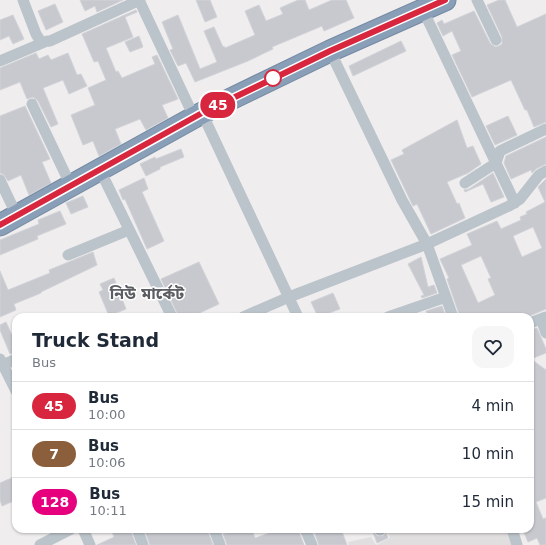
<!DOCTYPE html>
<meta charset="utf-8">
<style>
:root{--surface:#fff;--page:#f6f6f7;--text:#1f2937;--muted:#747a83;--line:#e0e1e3}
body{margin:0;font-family:"DejaVu Sans","Noto Sans Bengali",sans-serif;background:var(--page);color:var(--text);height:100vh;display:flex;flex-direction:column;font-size:15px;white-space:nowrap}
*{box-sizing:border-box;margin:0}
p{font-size:13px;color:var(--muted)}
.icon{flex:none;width:22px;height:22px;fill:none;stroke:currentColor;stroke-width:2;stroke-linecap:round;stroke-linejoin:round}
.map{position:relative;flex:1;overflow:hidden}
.sheet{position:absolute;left:12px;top:313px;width:522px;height:220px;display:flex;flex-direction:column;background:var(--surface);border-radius:12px;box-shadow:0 1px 3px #0004}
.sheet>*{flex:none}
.badge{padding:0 8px;border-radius:13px;font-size:14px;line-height:26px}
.map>.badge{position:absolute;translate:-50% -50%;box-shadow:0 0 0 2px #fff}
.round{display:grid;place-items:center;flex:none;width:42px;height:42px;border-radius:12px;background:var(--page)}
.headline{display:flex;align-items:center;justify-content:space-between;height:68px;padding:0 20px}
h1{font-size:19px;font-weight:800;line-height:30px}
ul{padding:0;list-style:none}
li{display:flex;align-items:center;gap:12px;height:48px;padding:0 20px;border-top:1px solid var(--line)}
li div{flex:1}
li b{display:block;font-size:15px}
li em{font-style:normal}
li .badge{min-width:44px;font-weight:700;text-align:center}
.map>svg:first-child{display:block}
</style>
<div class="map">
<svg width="546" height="545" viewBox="0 0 546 545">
<rect width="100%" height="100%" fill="#efeded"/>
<path fill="#e0dede" d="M386,529H511L516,545H349L348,542L371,537L376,545L390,538Z"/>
<path fill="#c7c9cf" stroke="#d1d3d8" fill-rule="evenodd" d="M80,0H123L97,12L95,6L85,11Z
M196,0H210L217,17L205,22Z
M298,0H305L309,10L332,0H346L354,18L324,31L322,26L272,47L273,49L248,61L195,82L186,63L178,66L170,50L173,49L162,22L178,15L200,69L217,62L204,31L214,27L223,47L224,46L225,48L255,35L245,11L259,5L266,21L283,14L280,8Z
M499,0H505L517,27L546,14V122L534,127L527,110H525L511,80L472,97L452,55L461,51L452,31L443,36L437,23L442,20L444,24L474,11L490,43L495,47L499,46L502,44V37L487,5Z
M55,4L63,22L46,30L38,11Z
M136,10L137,12L125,17L133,37L106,48L116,72L118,71L122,78L155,64L152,57L157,55L178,99L162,105L168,118L146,130L140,119L115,129L121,144L99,156L93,141L83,145L71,115L95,105L88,88L106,80L98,61L94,62L82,34Z
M13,15L24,39L13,44L9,36L0,40V20Z
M139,36L143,47L130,52L125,42Z
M401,41L406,51L353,76L349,66Z
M36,53L39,59L48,55L51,60L68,53L77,75L81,74L87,86L69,94L63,80L43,88L58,124L51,127L38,101L33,97L27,99L20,82L0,90V68Z
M25,106L50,159L42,162L51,183L29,195L21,175L8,181L4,175L0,173V116Z
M508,116L517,135L495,145L486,126Z
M457,120L467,148L473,146L481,164L468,173L447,182L457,204L459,203L465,218L431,234L417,204L413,206L391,160L404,154L402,150Z
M546,137V164L536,169L532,173L531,170L511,179L504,163L506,156Z
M181,149L184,157L160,167V169L146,176L140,164L155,157L156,159Z
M493,173L504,197L491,202L483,184L465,192L464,190L469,189Z
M144,178L148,189L142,192L164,241L147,249L125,199L123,200L119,190Z
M546,179V309L527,317H460L447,279L449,278L440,259L472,245L467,234L497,221L501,229L521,220L520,217L527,214L526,212L545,202L538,187ZM533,227L542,248L522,257L513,236ZM481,256L491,278L488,279L495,295L478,303L461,265Z
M83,196L88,207L71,214L66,203Z
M60,211L66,224L37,236L38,239L0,255V240L39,224L38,220Z
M93,252L97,265L41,292V293L14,304L16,310L0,317V271L8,290L50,273L49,270Z
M421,257L428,287L434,285L437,293L422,298L421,296L424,295L408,264Z
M199,262L219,304L191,317H179L161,279Z
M114,278L126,309L109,316L99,292L103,290L100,284Z
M333,293L340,309L318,317L311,302Z
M442,306L446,317H429L426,311Z
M6,322L16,344V352L10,354L0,330V325Z
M537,328L546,349V353L531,359L546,370V498L536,502L543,519L546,518V545H540L537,538L528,542L523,530L530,529V330Z
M16,476V500L2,506L0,500V483Z
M111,529H130L136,545H97L114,537Z
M144,529H207L213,545H150Z
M238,529H252L255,538L281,529H298L304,545H227L223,534Z
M313,529H341L347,545H319Z
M372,529H373L374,533L377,536H383L386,533L388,538L377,543Z"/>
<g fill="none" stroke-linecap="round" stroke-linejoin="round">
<defs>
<path id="highway" d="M0,225L202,113L330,51L445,0"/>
</defs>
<use href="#highway" stroke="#7489a3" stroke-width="23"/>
<path stroke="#bcc4cb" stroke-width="11" d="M23,0L36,34L41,42L50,41L140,0
M139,0L194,117
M477,0L496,40
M423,10L515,203
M330,51L402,200L427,244L453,317
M0,61L47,41
M32,104L71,186
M202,113L298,317
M100,170L172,317
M0,180L17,216
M465,183L496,163L500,151L546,129
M68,255L129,230
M243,317L289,297L427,244L509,206L520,199L539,175L546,171
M388,317L446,297
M541,319L546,333
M530,323L546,317
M0,359L16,391
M3,365L16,359
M83,529L90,545
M137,529L143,545
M214,529L220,545
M305,529L312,545
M380,529V530
M512,529L517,545
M40,545L71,529"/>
<use href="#highway" stroke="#899eb7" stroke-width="21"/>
</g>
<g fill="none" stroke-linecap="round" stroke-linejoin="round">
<defs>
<path id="line" d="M0,225L202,113L330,51L445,0"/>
</defs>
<use href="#line" stroke="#fff" stroke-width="9"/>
<use href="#line" stroke="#d7263d" stroke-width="6"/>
</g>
<circle fill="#fff" stroke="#d7263d" stroke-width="2" cx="273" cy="78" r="8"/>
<g text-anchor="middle" stroke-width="3" stroke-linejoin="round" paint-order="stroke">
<g font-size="16" font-weight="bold" fill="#5a5d61" stroke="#fff">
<text x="147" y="299">নিউ মার্কেট</text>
</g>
</g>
</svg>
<b class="badge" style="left:218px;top:105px;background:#d7263d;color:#fff">45</b>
<section class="sheet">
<div class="headline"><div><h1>Truck Stand</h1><p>Bus</p></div><a class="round"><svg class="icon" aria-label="heart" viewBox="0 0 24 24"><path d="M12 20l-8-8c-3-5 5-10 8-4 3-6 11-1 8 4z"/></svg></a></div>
<ul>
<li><span class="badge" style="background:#d7263d;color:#fff">45</span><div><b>Bus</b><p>10:00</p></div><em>4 min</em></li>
<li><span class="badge" style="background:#8b5e3c;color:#fff">7</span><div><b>Bus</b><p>10:06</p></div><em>10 min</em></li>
<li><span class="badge" style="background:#e6007e;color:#fff">128</span><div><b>Bus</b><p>10:11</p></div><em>15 min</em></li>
</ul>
</section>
</div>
